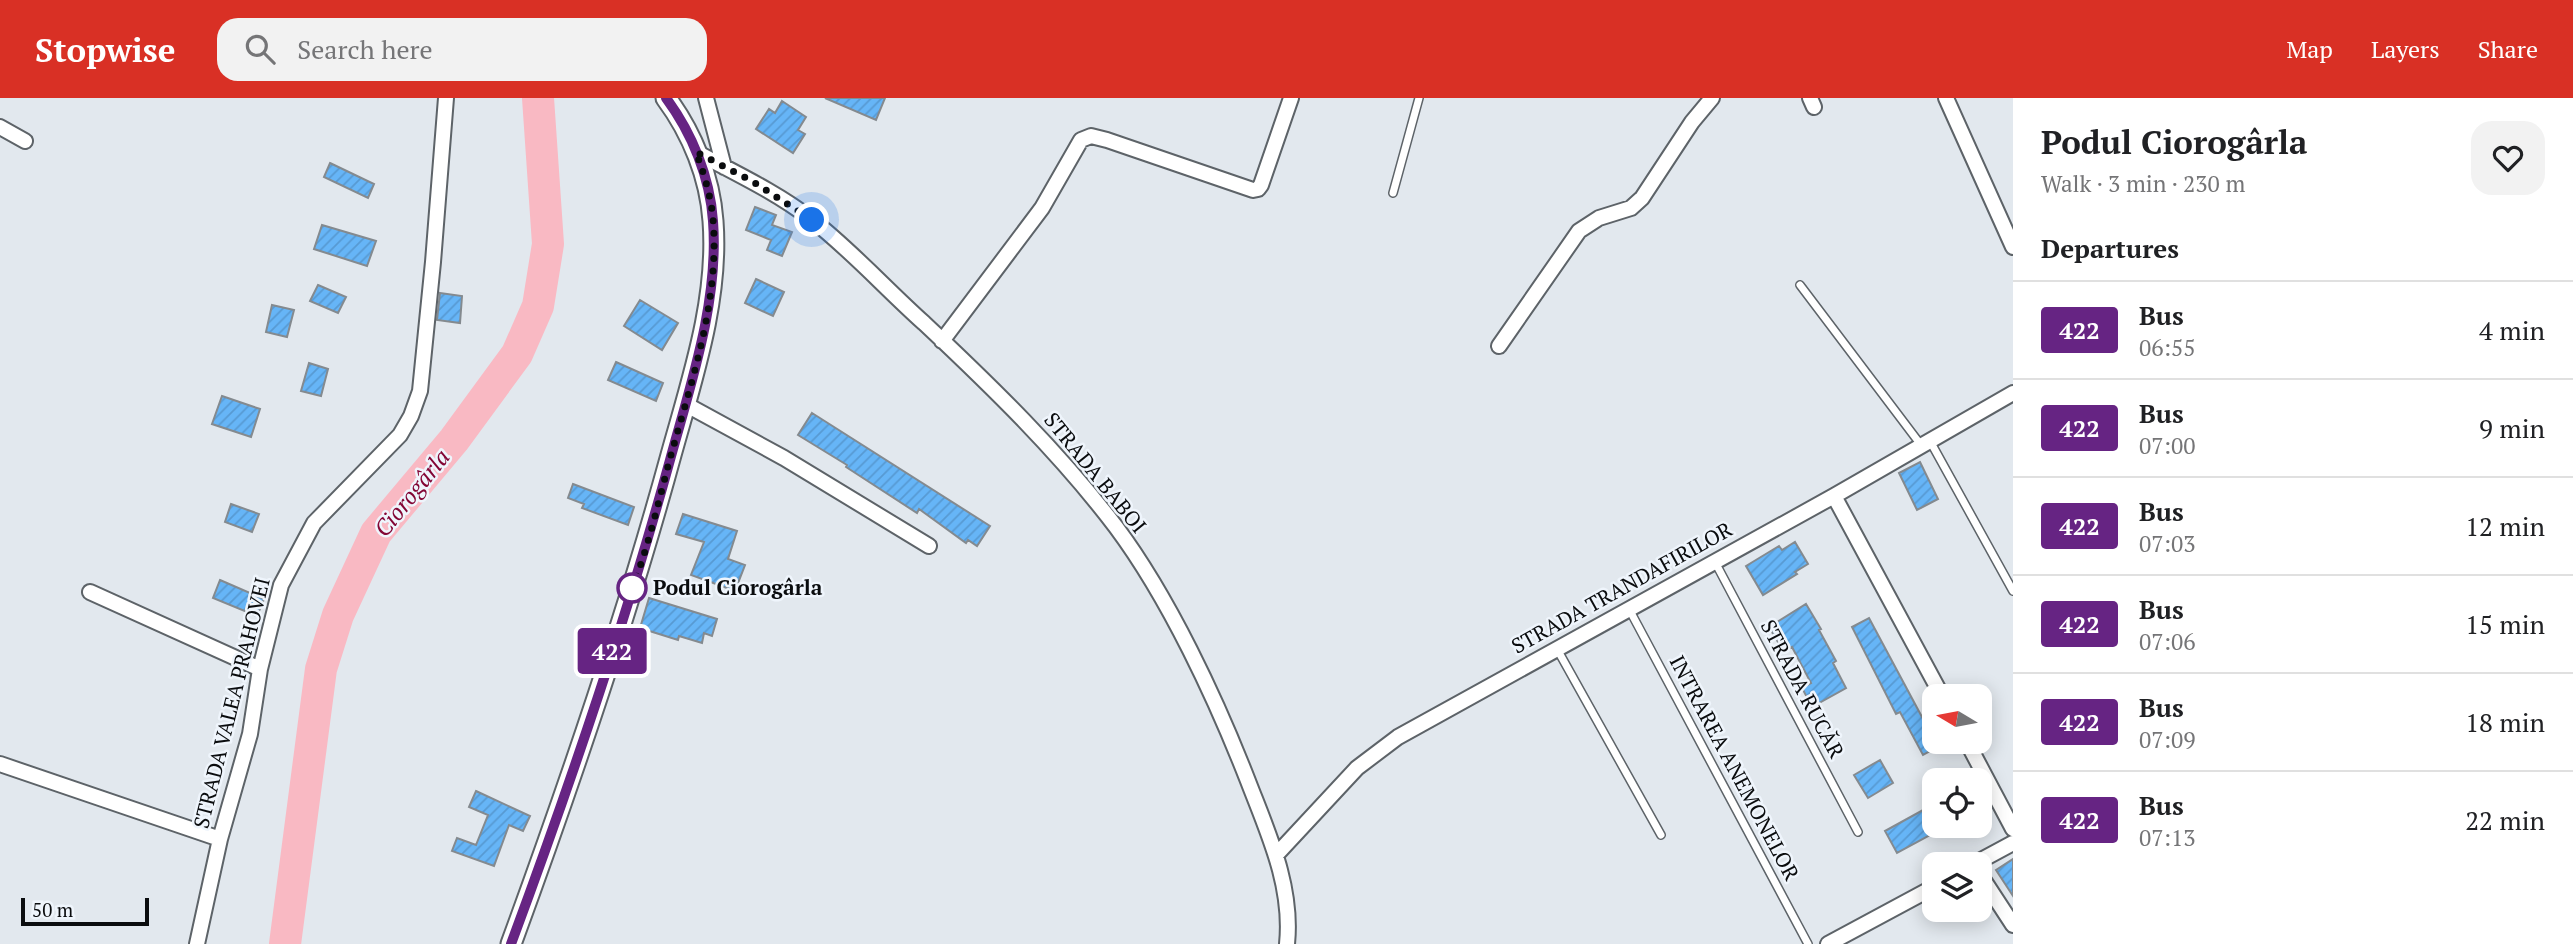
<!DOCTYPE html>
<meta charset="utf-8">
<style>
:root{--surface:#fff;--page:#f2f2f2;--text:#202124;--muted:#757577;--line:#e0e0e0;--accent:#d93025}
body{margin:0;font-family:"PT Serif",serif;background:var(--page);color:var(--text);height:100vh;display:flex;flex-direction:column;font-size:26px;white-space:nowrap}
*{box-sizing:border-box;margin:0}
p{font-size:23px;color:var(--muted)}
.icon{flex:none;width:38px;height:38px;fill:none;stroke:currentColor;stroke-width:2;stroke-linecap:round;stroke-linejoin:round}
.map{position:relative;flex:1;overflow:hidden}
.sheet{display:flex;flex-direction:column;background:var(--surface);width:560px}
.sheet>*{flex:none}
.badge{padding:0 14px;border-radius:5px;font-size:24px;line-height:46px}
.needle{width:46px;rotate:280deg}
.controls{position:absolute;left:1922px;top:586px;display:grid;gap:14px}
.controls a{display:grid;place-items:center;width:70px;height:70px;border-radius:14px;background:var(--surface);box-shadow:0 4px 18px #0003;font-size:35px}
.scale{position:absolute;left:21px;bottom:18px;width:128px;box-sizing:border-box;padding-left:7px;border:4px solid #0a0c0e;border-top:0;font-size:19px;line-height:24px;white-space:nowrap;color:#0a0c0e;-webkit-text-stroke:5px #eff5fc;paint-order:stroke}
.you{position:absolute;width:35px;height:35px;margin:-18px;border:5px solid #fff;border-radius:50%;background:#1a73e8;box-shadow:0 0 0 10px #1a73e833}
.map>.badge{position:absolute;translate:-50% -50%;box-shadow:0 0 0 4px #fff}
h2{padding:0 28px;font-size:26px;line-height:63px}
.round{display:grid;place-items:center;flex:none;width:74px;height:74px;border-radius:21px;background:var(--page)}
.summary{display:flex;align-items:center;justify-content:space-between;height:119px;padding:0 28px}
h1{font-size:33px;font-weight:700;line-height:52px}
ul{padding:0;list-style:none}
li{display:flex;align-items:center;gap:21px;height:98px;padding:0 28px;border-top:2px solid var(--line)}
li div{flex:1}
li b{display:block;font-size:26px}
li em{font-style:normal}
li .badge{min-width:77px;font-weight:700;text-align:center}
header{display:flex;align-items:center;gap:42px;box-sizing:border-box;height:98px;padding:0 35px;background:var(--accent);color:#fff}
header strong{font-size:33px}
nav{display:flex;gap:38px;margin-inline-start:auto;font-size:24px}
.search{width:490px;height:63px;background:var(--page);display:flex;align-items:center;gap:18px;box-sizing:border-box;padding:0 24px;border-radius:21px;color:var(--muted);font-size:26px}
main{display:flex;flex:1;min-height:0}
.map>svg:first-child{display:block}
</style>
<header>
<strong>Stopwise</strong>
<div class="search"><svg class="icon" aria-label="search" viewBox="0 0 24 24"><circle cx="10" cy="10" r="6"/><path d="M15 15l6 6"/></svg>Search here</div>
<nav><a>Map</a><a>Layers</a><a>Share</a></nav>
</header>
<main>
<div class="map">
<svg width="2013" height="846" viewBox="0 0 2013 846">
<defs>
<pattern id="building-hatch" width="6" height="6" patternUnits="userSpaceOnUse" patternTransform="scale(1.75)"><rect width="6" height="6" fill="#66b5f7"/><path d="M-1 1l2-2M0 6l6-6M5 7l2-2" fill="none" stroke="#579ad3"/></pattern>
</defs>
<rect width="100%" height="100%" fill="#e2e8ee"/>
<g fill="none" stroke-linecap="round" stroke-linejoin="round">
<path stroke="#f9b9c3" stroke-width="32" d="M285,846L321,571L338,517L376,435L454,342L517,256L538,208L548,146L538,0"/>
</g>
<path fill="url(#building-hatch)" stroke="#848a8f" stroke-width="2" d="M825,0H885L876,22Z
M782,3L806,19L798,32L805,36L793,55L756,31L769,11L775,15Z
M330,65L374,86L368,100L324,79Z
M755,109L776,117L772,127L792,134L782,158L767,152L771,142L746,132Z
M322,127L376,143L367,168L314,151Z
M756,181L784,194L773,218L745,205Z
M318,187L346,199L338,215L310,203Z
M440,195L462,198L460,225L437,222Z
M640,202L678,225L662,252L624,228Z
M272,207L294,212L287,239L266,234Z
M616,264L663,285L656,303L608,282Z
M309,265L328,271L321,298L301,293Z
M222,298L260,311L251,339L212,326Z
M812,315L990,428L977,448L968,442L966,445L919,411L917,415L846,369L847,367L798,337Z
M1920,364L1938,401L1917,412L1899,375Z
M573,386L634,409L628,427L582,410L584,406L568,400Z
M231,406L259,416L252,434L225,424Z
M683,416L737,433L728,461L745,467L735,493L691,477L704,444L676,436Z
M1795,444L1808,466L1795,474L1797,476L1763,497L1746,468L1779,448L1782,452Z
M220,482L264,501L257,518L213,500Z
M649,500L717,521L712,538L704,535L702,545L679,538L678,542L640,530Z
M1806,506L1821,531L1819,532L1836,563L1833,565L1846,590L1812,609L1802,590L1811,585L1792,549L1784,554L1769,529Z
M1869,520L1922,619L1929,615L1934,623V651L1923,657L1900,614L1896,616L1852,529Z
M1880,662L1893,685L1868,700L1854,677Z
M476,693L530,718L523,733L509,727L494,768L452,753L457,740L476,747L488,717L469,709Z
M1934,706V735L1897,755L1885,733Z
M2013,761V798L1996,772Z"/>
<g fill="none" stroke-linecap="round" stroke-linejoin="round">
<defs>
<path id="lane" d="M1393,95L1419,0
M1800,187L1921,347
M1930,343L2013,493
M1715,464L1858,734
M1629,511L1808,846
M1557,551L1661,737"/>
<path id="street" d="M706,0L724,69
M1810,0L1814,9
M1946,0L2013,149
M0,29L25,43
M696,54C735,75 776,94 811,121C851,152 886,191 924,225C992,289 1059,354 1116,429C1169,500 1216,601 1248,683C1268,735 1293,788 1287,846
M942,243L1042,110L1081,42L1091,38L1107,42L1253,92L1258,91L1261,87L1291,0
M1499,248L1579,133L1599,120L1631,110L1642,100L1692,24L1712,0
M685,306L784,360L929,448
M1834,398L1942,598
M90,494L260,571
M1967,644L2013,731
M0,666L220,741
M1277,756L1357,670L1398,639L1834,398L2013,295
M1974,766L2013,745
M1979,775L2013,827
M197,846L220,741L250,636L260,571L281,487L314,425L400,337L411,318L420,293L433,164L446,0
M1828,846L1934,789"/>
<path id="secondary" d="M511,846C570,685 626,522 671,357C692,281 719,202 713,123C710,79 692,35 666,0"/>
</defs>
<use href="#lane" stroke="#5d6368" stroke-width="10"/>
<use href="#street" stroke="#5d6368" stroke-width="18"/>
<use href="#secondary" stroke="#5d6368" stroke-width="23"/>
<use href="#lane" stroke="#fff" stroke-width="7"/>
<use href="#street" stroke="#fff" stroke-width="14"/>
<use href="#secondary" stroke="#fff" stroke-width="19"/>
</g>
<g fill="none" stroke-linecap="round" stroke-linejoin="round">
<defs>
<path id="line" d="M511,846C570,687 625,526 670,362C691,285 719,203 713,123C710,79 692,35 666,0"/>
</defs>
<use href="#line" stroke="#fff" stroke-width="16"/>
<use href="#line" stroke="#662483" stroke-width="10"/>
<path stroke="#0a0c0e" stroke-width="7" stroke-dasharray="0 12.6" d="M632,490C649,448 659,401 671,357C692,282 720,200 713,121C711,98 704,76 696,54L752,83L812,122"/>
</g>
<circle fill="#fff" stroke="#662483" stroke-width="3.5" cx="632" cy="490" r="14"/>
<g text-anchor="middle" stroke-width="5" stroke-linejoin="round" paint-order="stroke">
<g font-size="21" fill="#0a0c0e" stroke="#eff5fc">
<text transform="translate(1095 375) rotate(51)" y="7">STRADA BABOI</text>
<text transform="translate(1622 490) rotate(-29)" y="7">STRADA TRANDAFIRILOR</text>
<text transform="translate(1802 591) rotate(62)" y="7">STRADA RUCĂR</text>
<text transform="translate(232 605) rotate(-76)" y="7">STRADA VALEA PRAHOVEI</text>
<text transform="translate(1734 670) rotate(62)" y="7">INTRAREA ANEMONELOR</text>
</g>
<g font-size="21" font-weight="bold" fill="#0a0c0e" stroke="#eff5fc" text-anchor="start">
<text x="653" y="497">Podul Ciorogârla</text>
</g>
<g font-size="23" font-style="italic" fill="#830635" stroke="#eff5fc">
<text transform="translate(412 395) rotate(-51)" y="8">Ciorogârla</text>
</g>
</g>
</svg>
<div class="controls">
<a><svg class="needle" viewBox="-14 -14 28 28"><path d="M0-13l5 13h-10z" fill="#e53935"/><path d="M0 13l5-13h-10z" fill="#757577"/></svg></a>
<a><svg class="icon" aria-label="locate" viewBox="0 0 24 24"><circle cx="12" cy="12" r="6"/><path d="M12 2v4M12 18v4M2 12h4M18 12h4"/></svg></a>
<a><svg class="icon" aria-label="layers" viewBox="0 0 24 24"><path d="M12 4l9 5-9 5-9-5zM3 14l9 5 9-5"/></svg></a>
</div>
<div class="scale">50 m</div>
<div class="you" style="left:812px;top:122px"></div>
<b class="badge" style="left:612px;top:553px;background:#662483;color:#fff">422</b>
</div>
<section class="sheet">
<div class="summary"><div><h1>Podul Ciorogârla</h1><p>Walk · 3 min · 230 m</p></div><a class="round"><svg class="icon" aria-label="heart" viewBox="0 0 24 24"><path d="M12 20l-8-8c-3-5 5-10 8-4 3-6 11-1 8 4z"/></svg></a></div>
<h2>Departures</h2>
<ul>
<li><span class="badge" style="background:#662483;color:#fff">422</span><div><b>Bus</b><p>06:55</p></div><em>4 min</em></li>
<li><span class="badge" style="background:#662483;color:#fff">422</span><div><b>Bus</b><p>07:00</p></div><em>9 min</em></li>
<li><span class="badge" style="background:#662483;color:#fff">422</span><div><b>Bus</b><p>07:03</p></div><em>12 min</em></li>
<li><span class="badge" style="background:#662483;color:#fff">422</span><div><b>Bus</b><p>07:06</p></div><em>15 min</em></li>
<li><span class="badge" style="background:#662483;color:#fff">422</span><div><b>Bus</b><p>07:09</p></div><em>18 min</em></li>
<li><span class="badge" style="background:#662483;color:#fff">422</span><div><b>Bus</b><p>07:13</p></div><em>22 min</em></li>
</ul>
</section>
</main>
